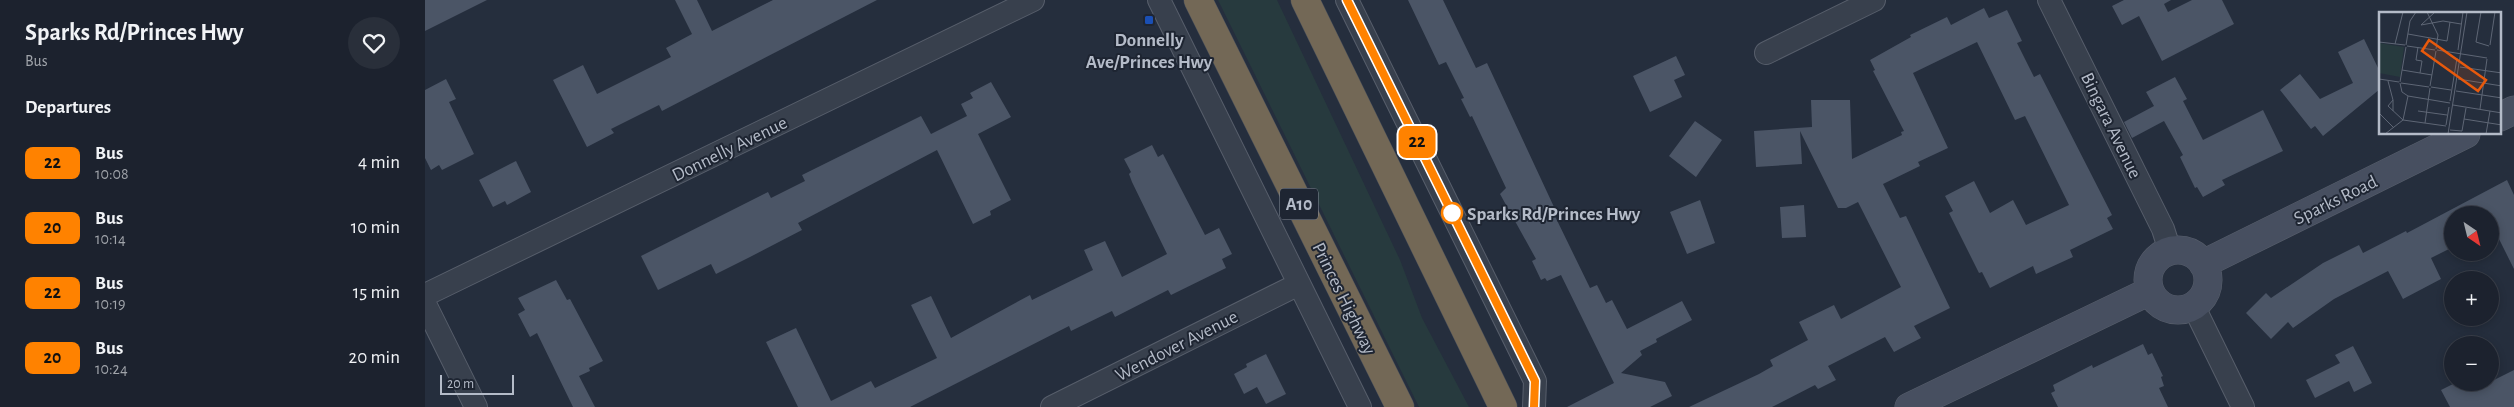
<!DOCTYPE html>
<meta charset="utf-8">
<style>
:root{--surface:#1c222e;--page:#292f3a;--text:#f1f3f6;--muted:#a0a4aa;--line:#3a3f4a}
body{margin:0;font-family:"Alegreya Sans",sans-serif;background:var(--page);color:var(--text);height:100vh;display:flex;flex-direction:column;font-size:19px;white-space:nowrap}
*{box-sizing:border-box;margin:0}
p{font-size:16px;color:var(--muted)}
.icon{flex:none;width:28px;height:28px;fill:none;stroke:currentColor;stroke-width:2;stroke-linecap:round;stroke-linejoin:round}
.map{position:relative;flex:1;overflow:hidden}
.sheet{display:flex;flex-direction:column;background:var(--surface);width:425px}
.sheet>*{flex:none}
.badge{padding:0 10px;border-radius:8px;font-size:18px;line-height:32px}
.needle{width:32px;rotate:145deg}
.tools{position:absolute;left:2019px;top:206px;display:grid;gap:10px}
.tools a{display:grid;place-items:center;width:55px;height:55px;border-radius:50%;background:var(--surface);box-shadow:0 2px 8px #0003,0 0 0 1px var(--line);font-size:25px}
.scale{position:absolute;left:15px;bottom:12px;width:74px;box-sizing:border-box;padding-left:5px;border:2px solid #b4bbc8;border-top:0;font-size:14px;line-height:18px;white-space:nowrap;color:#b4bbc8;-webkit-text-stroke:4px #1e2532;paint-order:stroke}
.map>.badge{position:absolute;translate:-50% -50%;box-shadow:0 0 0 2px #fff}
h2{padding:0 25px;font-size:19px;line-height:45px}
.round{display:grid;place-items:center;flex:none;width:52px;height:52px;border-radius:26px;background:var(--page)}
.summary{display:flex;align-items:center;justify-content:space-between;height:85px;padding:0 25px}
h1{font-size:24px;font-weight:600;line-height:38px}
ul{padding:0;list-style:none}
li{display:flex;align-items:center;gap:15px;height:65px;padding:0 25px}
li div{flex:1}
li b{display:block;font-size:19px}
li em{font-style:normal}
li .badge{min-width:55px;font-weight:700;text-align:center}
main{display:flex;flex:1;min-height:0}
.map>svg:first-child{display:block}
</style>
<main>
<section class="sheet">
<div class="summary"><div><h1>Sparks Rd/Princes Hwy</h1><p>Bus</p></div><a class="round"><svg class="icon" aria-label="heart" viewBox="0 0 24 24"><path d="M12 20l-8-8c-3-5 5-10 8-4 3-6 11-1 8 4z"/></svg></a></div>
<h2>Departures</h2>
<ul>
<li><span class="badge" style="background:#ff8200;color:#111">22</span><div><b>Bus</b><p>10:08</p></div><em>4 min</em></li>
<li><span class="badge" style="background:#ff8200;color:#111">20</span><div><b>Bus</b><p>10:14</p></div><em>10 min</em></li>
<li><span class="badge" style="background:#ff8200;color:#111">22</span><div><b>Bus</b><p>10:19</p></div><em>15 min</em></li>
<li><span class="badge" style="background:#ff8200;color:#111">20</span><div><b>Bus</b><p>10:24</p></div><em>20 min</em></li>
</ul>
</section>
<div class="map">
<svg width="2089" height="407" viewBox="0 0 2089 407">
<rect width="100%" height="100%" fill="#252e3d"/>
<path fill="#273a3e" d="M793,0H852L975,260L997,318L1044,407H994Z"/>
<path fill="#4b5566" d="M0,0H62L0,31Z
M250,0H272L287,31L348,0H452L237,111L234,105L186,129L189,133L162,147L128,80L158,65L172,94L246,57L241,48L267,34Z
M983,0H1018L1051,68L1062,63L1129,207L1126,208L1165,288L1172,285L1181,303L1187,300L1202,329L1257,301L1267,320L1231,339L1232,342L1215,351L1217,355L1196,373L1240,382L1247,396L1225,407H1142L1189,383L1136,275L1122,281L1120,278L1116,280L1107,261L1111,259L1075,194L1081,188L1047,116L1045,117L1036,99L1039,98L1021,62L1014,65Z
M1699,0H1746L1739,4L1743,12L1767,0H1797L1809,24L1737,61L1714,16L1697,25L1687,6Z
M1559,8L1564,18L1582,10L1597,41L1592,43L1609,77L1615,74L1687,215L1682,218L1688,229L1645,250L1648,257L1611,274L1608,266L1565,288L1557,272L1554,273L1524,213L1528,211L1520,196L1549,181L1565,213L1588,200L1601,225L1644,205L1600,116L1590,120L1552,42L1488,73L1523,148L1493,162L1495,166L1458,184L1475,218L1481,216L1525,308L1489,326L1496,338L1469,352L1460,337L1403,366L1411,380L1393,389L1390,385L1347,407H1264L1334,374L1348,366L1345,360L1383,340L1374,322L1409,305L1416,319L1476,287L1433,202L1421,208H1413L1375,131L1377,164L1331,167L1329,131L1387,127L1386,100H1425L1427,159L1477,135L1476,132L1479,131L1448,71L1450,70L1445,60L1486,37L1485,35L1522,17L1526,25Z
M1939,39L1955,72V89L1898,136L1890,126L1886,129L1855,90L1875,74L1895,99L1928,83L1913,52Z
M1251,56L1260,75L1249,80L1257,97L1225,112L1208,76Z
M1750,77L1762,99L1758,101L1778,140L1838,110L1858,151L1797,180L1800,185L1778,197L1772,187L1770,188L1755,157L1758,155L1739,121L1707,138L1699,122L1729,106L1721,92Z
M21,79L31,99L24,102L49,154L17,170L14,165L6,170L0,158V90Z
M566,82L586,117L553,134L586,200L565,211L566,215L548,224L512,150L373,223L377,230L325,257L291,274L286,264L233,290L216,256L343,192L346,198L380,181L377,175L496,116L506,134L542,116L536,104L548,98L545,93Z
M1270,121L1297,140L1271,177L1244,156Z
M727,145L733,157L738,154L780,235L794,228L807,254L797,259L801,268L746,295L743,290L690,317L687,311L646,331L644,326L485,407H373L341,342L371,328L406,401L446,381L450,388L512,358L486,305L506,296L526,338L605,295L607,300L668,270L659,250L680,241L697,277L742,254L707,182L704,174L706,172L699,159Z
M91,161L106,192L82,205L80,201L68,207L54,180Z
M2082,180L2089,195V269L2065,221V215H2028V247L2006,258L2016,279L1978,299L1963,271L1909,299L1868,328L1863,322L1846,339L1821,313L1841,293L1846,298L1898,263L1934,245L1938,253L1981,231L1982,233Z
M1275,200L1290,243L1262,254L1245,212Z
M1379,205L1381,237L1357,238L1355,207Z
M131,280L142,300L145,299L178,361L164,368L165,371L154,376L170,407H148L112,333L105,337L93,314L100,310L93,298Z
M1718,344L1723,355L1727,353L1738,376L1736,377L1739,386L1734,388L1743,407H1633L1626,393L1630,391L1628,385L1667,365L1668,368Z
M1928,346L1947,383L1929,392L1924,381L1890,398L1881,380L1915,363L1910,355Z
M841,354L861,394L841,404L832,387L819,394L809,374L822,367L821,364Z
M2089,370V407H2025L2016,390L2032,382H2065Z"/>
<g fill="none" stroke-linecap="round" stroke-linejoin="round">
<defs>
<path id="street" d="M734,0L935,407
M922,0L1110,381L1109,407
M1624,0L1738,229L1745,251
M1341,53L1449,0
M0,295L608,0
M0,304L51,407
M1768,305L1818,407
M627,407L874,284"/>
<path id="secondary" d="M2075,117L2089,110
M1723 280a30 30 0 1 1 60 0a30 30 0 1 1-60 0Z
M1778,264L2041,134
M1484,407L1725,291"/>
<path id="highway" d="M773,0L975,407
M880,0L1078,407"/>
</defs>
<use href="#street" stroke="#575e6b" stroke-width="24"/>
<use href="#secondary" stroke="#575e6b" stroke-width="29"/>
<use href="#highway" stroke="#444b58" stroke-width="29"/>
<use href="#street" stroke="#38404d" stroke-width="22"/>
<use href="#secondary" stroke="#474f60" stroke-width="28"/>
<use href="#highway" stroke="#736856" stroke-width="28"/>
</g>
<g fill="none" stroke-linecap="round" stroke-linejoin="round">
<defs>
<path id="line" d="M922,0L1110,381L1109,407"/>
</defs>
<use href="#line" stroke="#fff" stroke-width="11"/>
<use href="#line" stroke="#ff8200" stroke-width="8"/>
</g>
<rect fill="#1a4fb4" stroke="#1e2532" stroke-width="2" x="719" y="15" width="10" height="10" rx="2.5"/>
<circle fill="#fff" stroke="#ff8200" stroke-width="2.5" cx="1027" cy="213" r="10"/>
<g text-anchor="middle" stroke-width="4" stroke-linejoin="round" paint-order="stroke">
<rect fill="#1e2532" stroke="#878e9b" stroke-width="1" x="855" y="188.5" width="38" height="31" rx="4"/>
<g font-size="18" font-weight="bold" fill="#b4bbc8">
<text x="874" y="210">A10</text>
</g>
<g font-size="19" font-weight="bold" fill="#b4bbc8" stroke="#1e2532">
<text x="724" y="46">Donnelly<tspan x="724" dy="22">Ave/Princes Hwy</tspan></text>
</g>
<g font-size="19" fill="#b4bbc8" stroke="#1e2532">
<text transform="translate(1687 125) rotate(64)" y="7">Bingara Avenue</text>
<text transform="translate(304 148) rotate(-26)" y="7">Donnelly Avenue</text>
<text transform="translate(1910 199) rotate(-26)" y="7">Sparks Road</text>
<text transform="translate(920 298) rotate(64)" y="7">Princes Highway</text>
<text transform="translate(751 345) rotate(-27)" y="7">Wendover Avenue</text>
</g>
<g font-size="19" font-weight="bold" fill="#b4bbc8" stroke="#1e2532" text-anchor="start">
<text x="1042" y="220">Sparks Rd/Princes Hwy</text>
</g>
</g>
<g transform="translate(1954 12)">
<rect width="122" height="122" fill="#252e3d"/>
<path d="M0,31L25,35L21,65L0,61Z" fill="#273a3e"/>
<path fill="none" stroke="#5e6675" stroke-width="1" d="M48,0L59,23L57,37M56,0L42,13L64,9L82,12M102,0L97,30L110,34M29,22L68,29L71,10M0,30L26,33M16,32L24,0M27,33L31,9L37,0M111,33L116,0M28,34L56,38M39,35L37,48L43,49L41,61M58,38L108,46M79,38L84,0M81,55L123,61M23,58L53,63M0,67L20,70M79,67L123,74M9,69L14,88M21,70L27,35M21,71L23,80L29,84L71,91M22,71L50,75M51,74L57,39M52,75L72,78M77,79L123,86M71,89L78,46M74,93L123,101M101,97L108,47M14,99V88L9,94L24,108M39,99L68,103M0,101L15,116M85,107L123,113M24,108L67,114M24,108L29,84M46,111L51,76M67,113L70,95M71,118L83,119L87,96M6,122L24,108M69,122L88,0M107,122L111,99"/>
<path fill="#e8590c" fill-opacity="0.15" stroke="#e8590c" stroke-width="2.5" d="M50,28L107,68L99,79L43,39Z"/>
<rect width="122" height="122" fill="none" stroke="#b4bbc8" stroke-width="2.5"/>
</g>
</svg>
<div class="tools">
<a><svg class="needle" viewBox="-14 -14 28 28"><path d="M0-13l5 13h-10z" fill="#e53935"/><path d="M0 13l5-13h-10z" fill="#a0a4aa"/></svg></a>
<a>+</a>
<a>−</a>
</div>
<div class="scale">20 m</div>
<b class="badge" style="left:992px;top:142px;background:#ff8200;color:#111">22</b>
</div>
</main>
